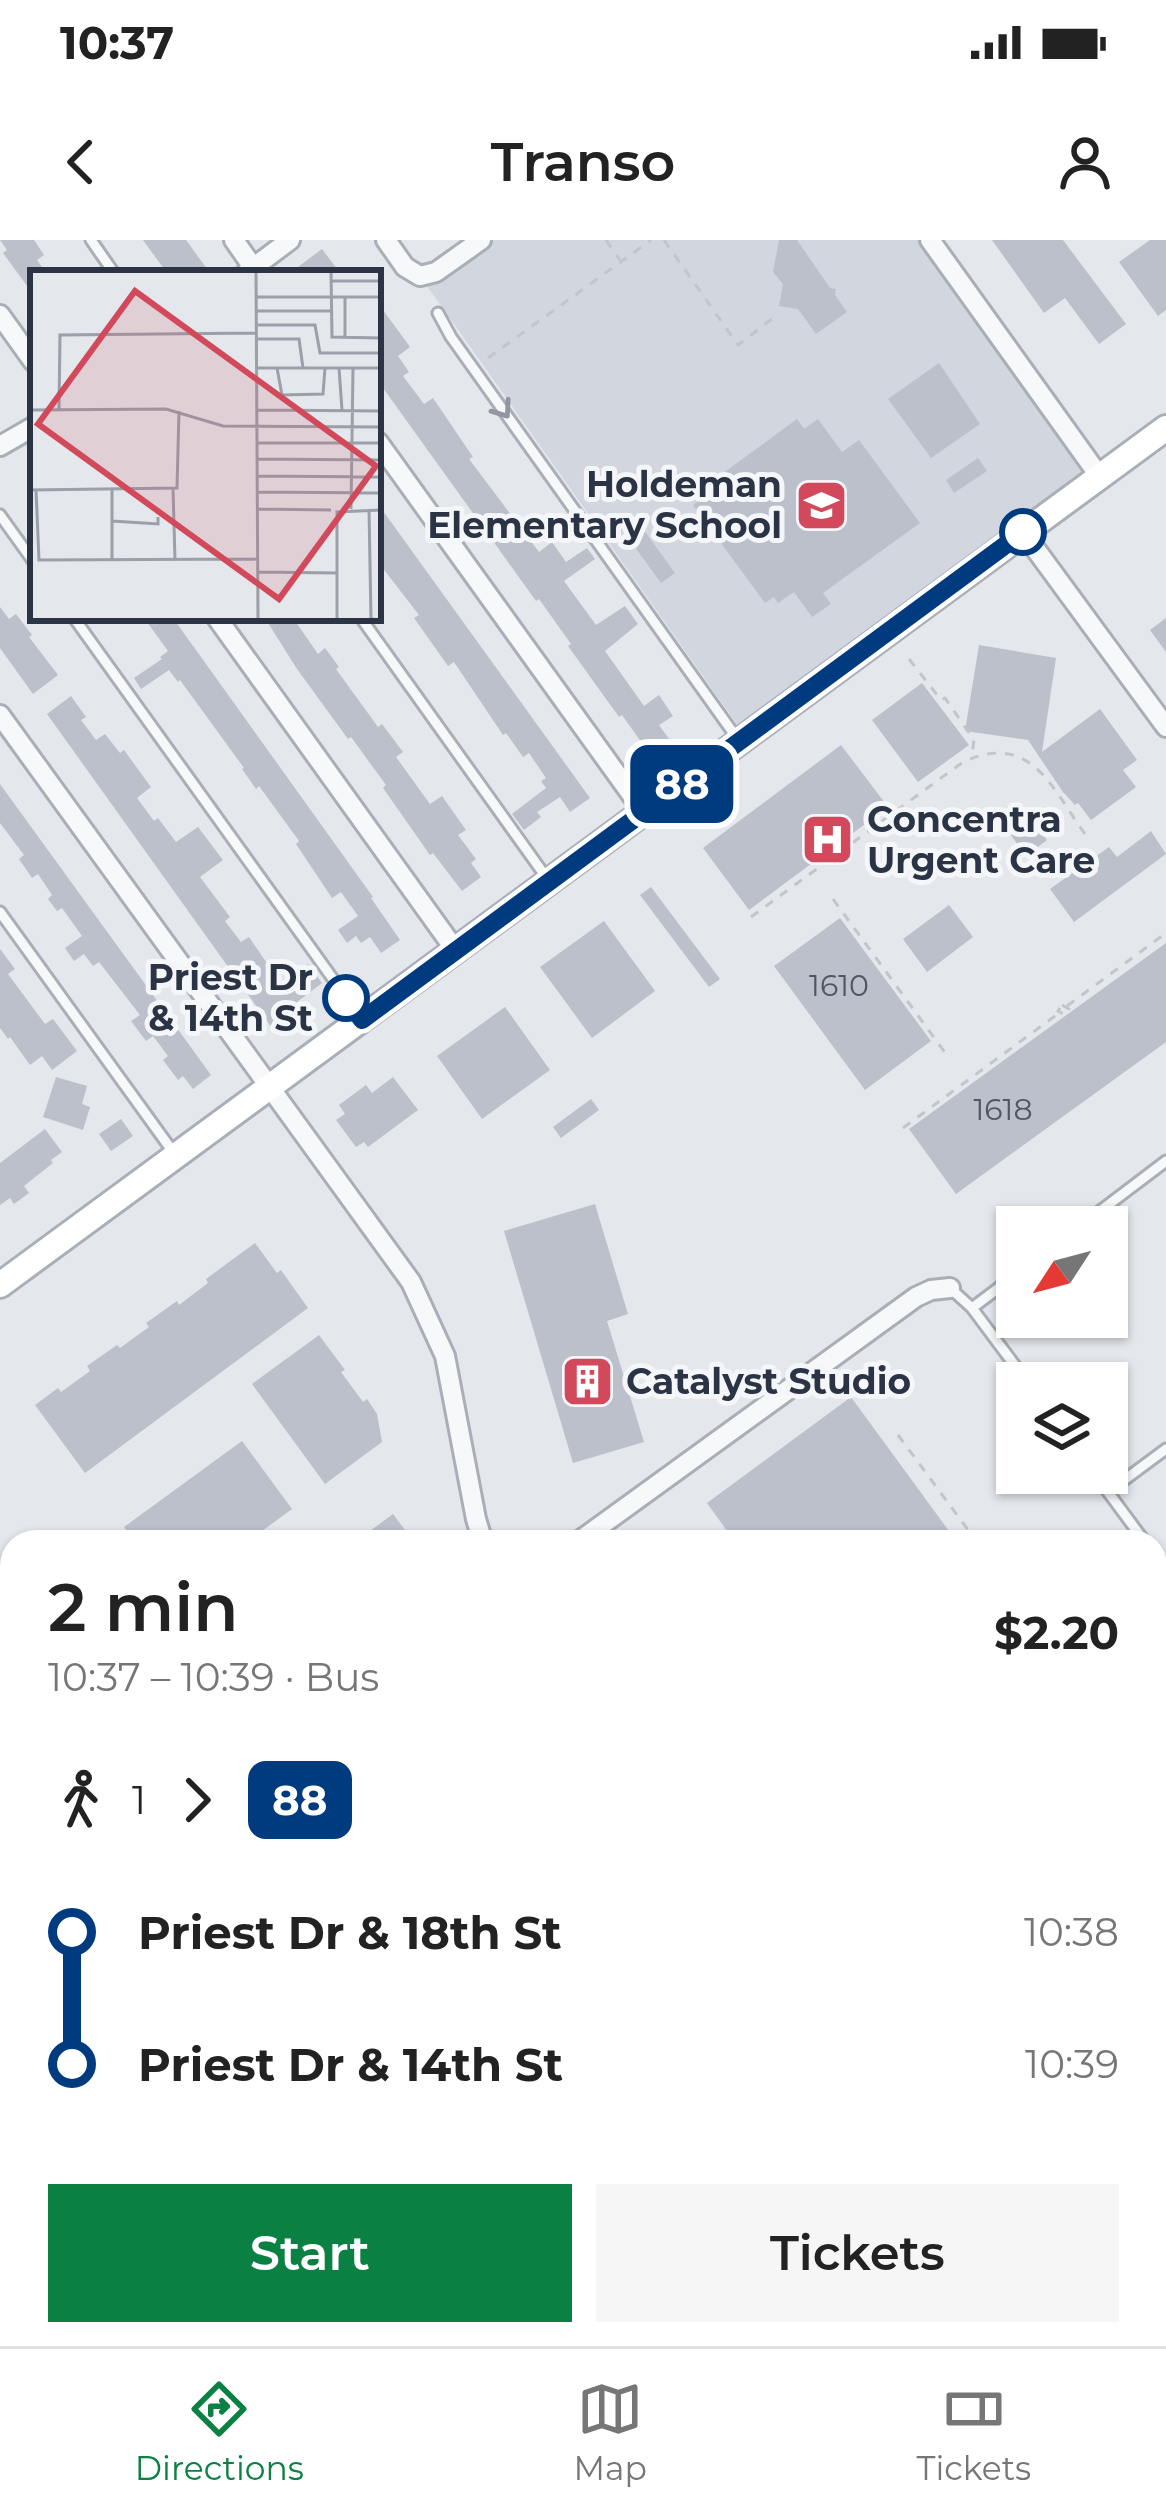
<!DOCTYPE html>
<meta charset="utf-8">
<style>
:root{--surface:#fff;--page:#f6f6f6;--text:#222;--muted:#767676;--line:#e0e0e0;--accent:#0b8043}
body{margin:0;font-family:Montserrat,sans-serif;background:var(--page);color:var(--text);height:100vh;display:flex;flex-direction:column;font-size:45px;white-space:nowrap}
*{box-sizing:border-box;margin:0}
p{font-size:39px;color:var(--muted)}
.icon{flex:none;width:66px;height:66px;fill:none;stroke:currentColor;stroke-width:2;stroke-linecap:round;stroke-linejoin:round}
.map{position:relative;flex:1;overflow:hidden}
.side{position:absolute;left:0px;top:1290px;width:1167px;height:816px;display:flex;flex-direction:column;background:var(--surface);border-radius:36px 36px 0 0;box-shadow:0 3px 9px #0004}
.side>*{flex:none}
.badge{padding:0 24px;border-radius:18px;font-size:42px;line-height:78px}
.needle{width:78px;rotate:234deg}
.fabs{position:absolute;left:996px;top:966px;display:grid;gap:24px}
.fabs a{display:grid;place-items:center;width:132px;height:132px;border-radius:0px;background:var(--surface);box-shadow:0 3px 9px #0004;font-size:60px}
.map>.badge{position:absolute;translate:-50% -50%;box-shadow:0 0 0 6px #fff}
.legs{display:flex;align-items:center;gap:18px;height:132px;padding:0 48px;font-size:39px}
.legs p{margin-inline-start:auto}
.headline{display:flex;align-items:center;justify-content:space-between;height:204px;padding:0 48px}
h1{font-size:66px;font-weight:600;line-height:90px}
.button{display:flex;gap:24px;margin-top:auto;padding:24px 48px}
.button a{flex:1;height:138px;border-radius:0px;background:var(--accent);color:#fff;font-size:48px;font-weight:600;line-height:138px;text-align:center}
.button a+a{background:var(--page);color:var(--text)}
ul{padding:0 48px;list-style:none}
li{display:flex;align-items:center;gap:42px;height:132px;font-size:45px}
li i{display:grid;place-items:center;width:18px;height:100%;margin:0 15px;background:currentColor}
li i::after{content:'';width:30px;height:30px;margin:-15px;border:9px solid;border-radius:50%;background:var(--surface)}
li p{margin-inline-start:auto}
li:first-child i{background:linear-gradient(#0000 50%,currentColor 0)}
li:last-child i{background:linear-gradient(currentColor 50%,#0000 0)}
.status{display:flex;justify-content:space-between;align-items:center;height:84px;padding:0 60px;background:var(--surface);direction:ltr}
.status svg{height:33px;fill:currentColor}
header{display:flex;justify-content:space-between;align-items:center;height:156px;padding:0 48px;background:var(--surface);font-size:54px;font-weight:600}
.tab-bar{display:flex;justify-content:space-around;align-items:center;height:168px;border-top:3px solid var(--line);background:var(--surface);font-size:33px;color:var(--muted)}
.tab-bar a{display:grid;justify-items:center;gap:6px}
.tab-bar .current{color:var(--accent)}
.map>svg:first-child{display:block}
</style>
<div class="status"><b>10:37</b><svg viewBox="0 0 49 12"><path d="M0 12V9h3v3zM5 12V6h3v6zM10 12V3h3v9zM15 12V0h3v12zM26 1h20v11H26zM47 4h2v5h-2z"/></svg></div>
<header><svg class="icon" aria-label="back" viewBox="0 0 24 24"><path d="M15 5l-7 7 7 7"/></svg>Transo<svg class="icon" aria-label="person" viewBox="0 0 24 24"><circle cx="12" cy="8" r="4"/><path d="M4 21q1-7 8-7t8 7"/></svg></header>
<div class="map">
<svg width="1166" height="2106" viewBox="0 0 1166 2106">
<rect width="100%" height="100%" fill="#e4e7ec"/>
<path fill="#d2d6de" d="M481,0H930L1100,237L746,497L420,36Z"/>
<path fill="#bbc0ca" d="M0,0H34L44,15L37,20L46,33H33V54L3,13L7,10Z
M143,0H186L210,33H167Z
M779,0H797L830,48L836,49L835,55L847,72L816,94L798,69L779,66L783,44L773,32Z
M992,0H1063L1126,84L1099,104L1065,58L1044,73Z
M1150,0H1166V70L1158,76L1119,22Z
M322,9L340,33H290Z
M378,63L410,107L398,116L409,132L403,136L424,164L433,158L473,217L469,219L539,312L552,302L566,322L587,308L595,319L564,341L596,385L625,366L638,384L605,411L644,466L659,455L673,476L659,485L669,499L649,513L622,475L619,477L568,406L571,404L539,359L536,361L378,141Z
M939,123L980,184L931,218L888,159Z
M797,179L804,189L818,179L842,212L859,200L920,283L823,353L831,364L812,377L794,352L778,363L774,357L765,363L693,265L708,254L703,248Z
M978,218L987,231L954,253L946,240Z
M378,264L590,558L570,572L560,557L537,572L541,577L524,590L512,574L546,548L541,541L546,538L529,513L523,517L506,493L503,495L454,422L448,426L414,378L419,375L378,322V313L384,309L378,301Z
M638,282L675,333L661,343L624,292Z
M0,367L9,379L16,374L32,395L29,397L58,435L33,454L0,408Z
M144,378H173L373,657L371,658L400,700L381,713L370,697L361,703L356,696L347,703L338,690L358,676L341,652L332,658L296,604L299,601L259,546L256,549L242,529L244,528L180,440L178,442L169,430L141,449L134,438L162,419L160,417L168,411Z
M265,378H293L318,414L325,408L339,427L336,429L378,487L382,484L403,512L396,517L430,564L442,556L466,590L458,595L476,619L471,623L481,637L462,651L433,613L430,615L383,548L386,545L351,497L348,499L297,429Z
M1166,378V412L1150,390Z
M979,405L1056,418L1042,512L1100,469L1137,520L1123,530L1136,547L1091,580L1078,563L1075,565L1063,552L1028,500L965,491Z
M922,443L969,505L918,542L872,480Z
M71,456L86,477L81,480L96,500L105,494L120,513L124,510L151,547L137,558L154,581L158,578L176,602L198,587L223,620L200,637L230,677L225,681L241,702L249,697L281,744L308,724L322,743L297,762L301,768L272,788L47,474Z
M841,505L888,567L749,670L703,608Z
M0,544L211,835L193,849L183,836L178,840L163,820L168,816L153,796L146,801L131,781L140,775L99,722L93,726L84,714L74,721L65,708L82,696L62,668L57,671L48,659L52,655L38,634L32,638L19,619L24,615L0,583Z
M1031,578L1047,600L1026,616L1010,594Z
M1151,591L1166,614L1074,682L1050,649L1109,607L1117,617Z
M651,647L720,739L709,747L640,655Z
M949,665L973,697L927,732L903,699Z
M840,678L931,801L865,850L774,726Z
M604,681L655,751L592,798L540,727Z
M1166,703V802L956,954L909,889Z
M0,709L15,729L8,734L45,784L53,779L77,811L52,830L42,816L30,825L10,797L8,799L0,788Z
M505,767L550,830L482,879L437,816Z
M56,837L87,846L82,864L90,867L83,890L43,877Z
M393,837L418,870L368,907L364,902L356,907L336,880L345,874L339,865L366,845L372,853Z
M591,859L599,870L561,898L553,887Z
M121,879L133,896L111,911L99,894Z
M45,889L62,912L51,920L53,923L24,946L29,953L14,964L10,958L0,965V923Z
M595,964L628,1074L607,1081L644,1202L573,1223L504,991Z
M255,1003L277,1033L281,1030L308,1068L85,1233L35,1165L58,1148L61,1152L90,1131L87,1126L117,1105L120,1108L149,1087L146,1083L177,1061L179,1065L208,1043L206,1039Z
M319,1095L345,1130L341,1132L363,1162L367,1159L377,1174L382,1202L325,1244L252,1144Z
M851,1157L957,1302H735L707,1263Z
M242,1201L292,1269L247,1302H135L124,1287Z
M393,1274L414,1302H355Z"/>
<g fill="none" stroke-linecap="round" stroke-linejoin="round">
<defs>
<path id="lane" d="M91,0L114,33
M438,73L451,97L739,501
M0,275L33,321
M74,378L361,778
M361,378L546,637
M0,672L176,916
M1079,987L1166,921
M950,1048L972,1068L1028,1143
M972,1068L1017,1034
M1094,1233L1145,1302
M1108,1252L1166,1209
M1155,1315L1166,1330"/>
<path id="street" d="M234,0L257,33
M386,0L405,27L420,36L436,32L481,0
M930,0L1100,237
M246,33L290,0
M0,75L33,121
M378,202L644,572
M0,206L33,187
M1023,292L1166,487
M217,378L456,711
M0,475L411,1042L445,1116L476,1279L483,1302
M578,1302L916,1057L931,1050L950,1048
M0,1598L12,1615
M364,2094L373,2106
M1031,2094L1040,2106
M920,2106L936,2094"/>
<path id="secondary" d="M0,1045L1166,188"/>
</defs>
<use href="#lane" stroke="#a9aeb7" stroke-width="15"/>
<use href="#street" stroke="#a9aeb7" stroke-width="24"/>
<use href="#secondary" stroke="#a9aeb7" stroke-width="30"/>
<path stroke="#c2c5cb" stroke-width="3" stroke-dasharray="9 9" stroke-linecap="butt" d="M606,0L620,20
M664,0L738,105L777,75
M488,118L651,0
M909,419L941,460L945,458L974,500L972,515
M833,659L946,814
M751,677L963,522C1031,491 1051,547 1085,594
M1062,765L1069,769L1065,775L1058,771Z
M1067,766L1166,693
M903,888L1059,773
M898,1195L977,1302
M1155,1545L1158,1549"/>
<use href="#lane" stroke="#f7f8fa" stroke-width="9"/>
<use href="#street" stroke="#f7f8fa" stroke-width="18"/>
<use href="#secondary" stroke="#fff" stroke-width="24"/>
</g>
<defs><path id="oneway-chevron" d="M-2-3.5L2.5 0L-2 3.5" fill="none" stroke-width="1.6" stroke-linecap="round" stroke-linejoin="round" transform="scale(3)"/></defs>
<use stroke="#9196a0" href="#oneway-chevron" transform="translate(503 170) rotate(55)"/>
<g fill="none" stroke-linecap="round" stroke-linejoin="round">
<defs>
<path id="line-1" d="M346,758L362,780L1023,292"/>
</defs>
<use href="#line-1" stroke="#fff" stroke-width="27"/>
<use href="#line-1" stroke="#003b80" stroke-width="18"/>
</g>
<defs>
<symbol id="school-square" viewBox="-11 -11 22 22"><rect x="-9" y="-9" width="18" height="18" rx="4" fill="#d1495b" stroke="#f4f6f9"/><path d="M0-5L7-2L0 1L-7-2ZM-4 1L0 2.5L4 1V4Q0 6-4 4Z" fill="#fff"/></symbol>
<symbol id="hospital-square" viewBox="-11 -11 22 22"><rect x="-9" y="-9" width="18" height="18" rx="4" fill="#d1495b" stroke="#f4f6f9"/><path d="M-5-5h3v3.5h4V-5h3V5h-3V1.5h-4V5h-3Z" fill="#fff"/></symbol>
<symbol id="building-square" viewBox="-11 -11 22 22"><rect x="-9" y="-9" width="18" height="18" rx="4" fill="#d1495b" stroke="#f4f6f9"/><path d="M-4-6H4V6H1V3H-1V6H-4ZM-2.5-4.3h1.7v1.8h-1.7ZM.8-4.3h1.7v1.8H.8ZM-2.5-1h1.7V.8h-1.7ZM.8-1h1.7V.8H.8Z" fill="#fff"/></symbol>
</defs>
<g fill-rule="evenodd">
<use href="#school-square" x="792" y="236" width="59" height="59"/>
<use href="#hospital-square" x="798" y="570" width="59" height="59"/>
<use href="#building-square" x="558" y="1112" width="59" height="59"/>
</g>
<g fill="#fff" stroke="#003b80" stroke-width="6">
<circle cx="1023" cy="292" r="21"/>
<circle cx="346" cy="758" r="21"/>
</g>
<g text-anchor="middle" stroke-width="10" stroke-linejoin="round" paint-order="stroke">
<g font-size="30" fill="#4f5766">
<text x="839" y="756">1610</text>
<text x="1003" y="880">1618</text>
</g>
<g font-size="36" font-weight="bold" fill="#2b3445" stroke="#f4f6f9" text-anchor="start">
<text x="782" y="257" text-anchor="end">Holdeman<tspan x="782" dy="41">Elementary School</tspan></text>
<text x="867" y="592">Concentra<tspan x="867" dy="41">Urgent Care</tspan></text>
<text x="626" y="1154">Catalyst Studio</text>
</g>
<g font-size="36" font-weight="bold" fill="#2b3445" stroke="#f4f6f9" text-anchor="end">
<text x="313" y="750">Priest Dr<tspan x="313" dy="41">&amp; 14th St</tspan></text>
</g>
</g>
<g transform="translate(30 30)">
<rect width="351" height="351" fill="#e4e7ec"/>
<path fill="none" stroke="#9a9fa9" stroke-width="3" d="M226,1L228,350M301,1L302,67L351,68M301,11H351M227,27H351M315,27V68M226,41H301M226,55H285L290,83H351M226,69H269L273,98M227,98H351M247,98L252,125L293,124L295,98M309,98L312,140M0,140L136,139L193,156L351,157M29,140L30,65L226,63M227,140L351,141M227,173H351M227,189L351,190M227,206L351,207M82,219V290M143,219L145,290M0,220L147,218L149,141M6,220L9,290L228,289M227,222L351,223M227,239L301,240M321,239L323,98M339,239L341,349L351,350M82,251L128,254V247M228,302L306,303M307,350V242L351,240"/>
<path fill="#d1495b" fill-opacity="0.15" stroke="#d1495b" stroke-width="6" d="M105,21L346,196L249,329L8,154Z"/>
<rect width="351" height="351" fill="none" stroke="#2b3445" stroke-width="6"/>
</g>
</svg>
<div class="fabs">
<a><svg class="needle" viewBox="-14 -14 28 28"><path d="M0-13l5 13h-10z" fill="#e53935"/><path d="M0 13l5-13h-10z" fill="#767676"/></svg></a>
<a><svg class="icon" aria-label="layers" viewBox="0 0 24 24"><path d="M12 4l9 5-9 5-9-5zM3 14l9 5 9-5"/></svg></a>
</div>
<b class="badge" style="left:682px;top:544px;background:#003b80;color:#fff">88</b>
<section class="side">
<div class="headline"><div><h1>2 min</h1><p>10:37 – 10:39 · Bus</p></div><b>$2.20</b></div>
<div class="legs"><svg class="icon" aria-label="walk" viewBox="0 0 24 24"><circle cx="13" cy="4" r="2"/><path d="M13 8l-2 6 4 7M11 14l-3 7M7 12l3-4h3l4 4"/></svg>1<svg class="icon" aria-label="forward" viewBox="0 0 24 24"><path d="M9 5l7 7-7 7"/></svg><b class="badge" style="background:#003b80;color:#fff">88</b></div>
<ul>
<li><i style="color:#003b80"></i><b>Priest Dr &amp; 18th St</b><p>10:38</p></li>
<li><i style="color:#003b80"></i><b>Priest Dr &amp; 14th St</b><p>10:39</p></li>
</ul>
<div class="button"><a>Start</a><a>Tickets</a></div>
</section>
</div>
<nav class="tab-bar">
<a class="current"><svg class="icon" aria-label="directions" viewBox="0 0 24 24"><path d="M12 3l9 9-9 9-9-9zM9 14v-3h6M13 9l2 2-2 2"/></svg>Directions</a>
<a><svg class="icon" aria-label="map" viewBox="0 0 24 24"><path d="M3 6l6-2 6 2 6-2v14l-6 2-6-2-6 2zM9 4v14M15 6v14"/></svg>Map</a>
<a><svg class="icon" aria-label="tickets" viewBox="0 0 24 24"><path d="M3 7h18v10H3zM15 7v10"/></svg>Tickets</a>
</nav>
